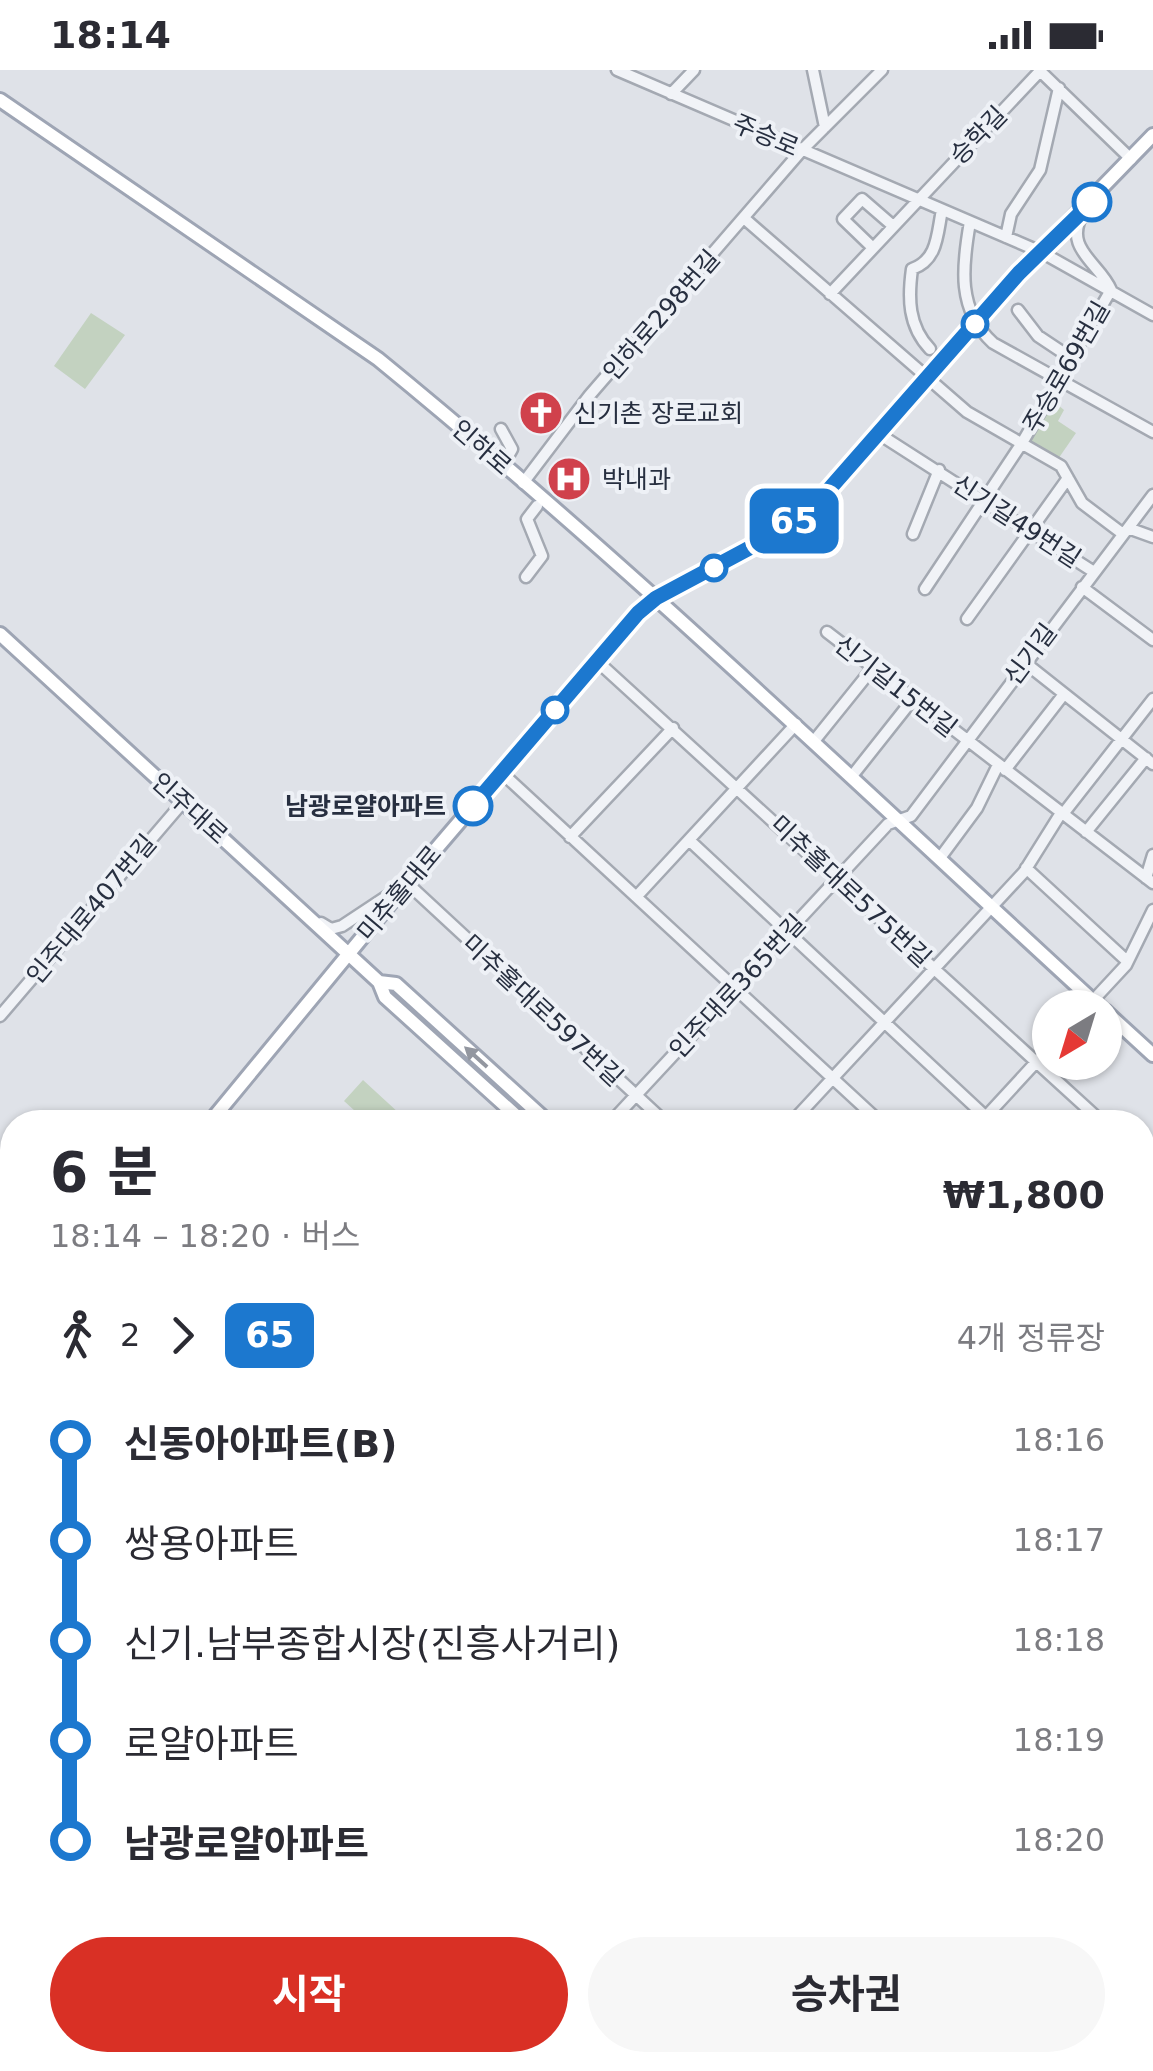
<!DOCTYPE html>
<html lang="ko">
<meta charset="utf-8">
<style>
:root{--surface:#fff;--page:#f7f7f7;--text:#2b2b33;--muted:#7c7c81;--accent:#d93025}
body{margin:0;font-family:"DejaVu Sans","Noto Sans KR",sans-serif;background:var(--page);color:var(--text);height:100vh;display:flex;flex-direction:column;font-size:38px;white-space:nowrap}
*{box-sizing:border-box;margin:0}
p{font-size:32px;color:var(--muted)}
.icon{flex:none;width:55px;height:55px;fill:none;stroke:currentColor;stroke-width:2;stroke-linecap:round;stroke-linejoin:round}
.map{position:relative;flex:1;overflow:hidden}
.drawer{position:absolute;left:0px;top:1040px;width:1155px;height:962px;display:flex;flex-direction:column;background:var(--surface);border-radius:40px 40px 0 0;box-shadow:0 2px 8px #0004}
.drawer>*{flex:none}
.badge{padding:0 20px;border-radius:15px;font-size:35px;line-height:65px}
.needle{width:65px;rotate:218deg}
.fabs{position:absolute;left:1032px;top:920px;display:grid;gap:20px}
.fabs a{display:grid;place-items:center;width:90px;height:90px;border-radius:50%;background:var(--surface);box-shadow:0 2px 8px #0004;font-size:50px}
.map>.badge{position:absolute;translate:-50% -50%;box-shadow:0 0 0 5px #fff}
.legs{display:flex;align-items:center;gap:15px;height:110px;padding:0 50px;font-size:32px}
.legs p{margin-inline-start:auto}
.summary{display:flex;align-items:center;justify-content:space-between;height:170px;padding:0 50px}
h1{font-size:55px;font-weight:700;line-height:75px}
.primary-button{display:flex;gap:20px;margin-top:auto;padding:20px 50px}
.primary-button a{flex:1;height:115px;border-radius:60px;background:var(--accent);color:#fff;font-size:40px;font-weight:700;line-height:115px;text-align:center}
.primary-button a+a{background:var(--page);color:var(--text)}
ul{padding:0 50px;list-style:none}
li{display:flex;align-items:center;gap:35px;height:100px;font-size:38px}
li i{display:grid;place-items:center;width:15px;height:100%;margin:0 12px;background:currentColor}
li i::after{content:'';width:25px;height:25px;margin:-12px;border:8px solid;border-radius:50%;background:var(--surface)}
li p{margin-inline-start:auto}
li:first-child i{background:linear-gradient(#0000 50%,currentColor 0)}
li:last-child i{background:linear-gradient(currentColor 50%,#0000 0)}
.status{display:flex;justify-content:space-between;align-items:center;height:70px;padding:0 50px;background:var(--surface);direction:ltr}
.status svg{height:28px;fill:currentColor}
.map>svg:first-child{display:block}
</style>
<div class="status"><b>18:14</b><svg viewBox="0 0 49 12"><path d="M0 12V9h3v3zM5 12V6h3v6zM10 12V3h3v9zM15 12V0h3v12zM26 1h20v11H26zM47 4h2v5h-2z"/></svg></div>
<div class="map">
<svg width="1153" height="2001" viewBox="0 0 1153 2001">
<rect width="100%" height="100%" fill="#dfe2e8"/>
<path fill="#c3d2c0" d="M91,243L125,265L85,319L54,296Z
M1051,329L1064,340L1058,351L1076,363L1056,392L1022,373Z
M363,1010L400,1044L391,1052H367L344,1031Z"/>
<g fill="none" stroke-linecap="round" stroke-linejoin="round">
<defs>
<path id="minor" d="M617,0L1041,182L1153,245
M813,0L825,57
M1040,1L1131,89
M671,24L694,0
M745,149L967,342L1061,396L1082,433L1123,464
M970,152C962,197 957,240 993,273L1153,362
M1006,167L1011,144L1040,100L1059,18
M872,177L843,149L862,129L892,155
M830,224L1041,0
M1018,240L1038,266L1071,288
M930,279C908,256 908,228 912,199C938,190 937,164 942,140
M501,359L512,379L503,395
M879,364L1094,502
M523,413L589,326L802,80L882,0
M1128,458L1153,467
M913,464L939,400
M526,507L542,486L527,449L537,436
M1082,517L1153,570
M925,519L1022,373L1111,220C1100,193 1061,178 1084,142
M967,549L1068,408
M827,562L1153,813
M597,591L1102,1052
M1024,592L1153,694
M814,671L872,599
M1005,700L1064,624
M502,703L880,1052
M852,706L913,629
M1063,744L1153,629
M1086,762L1146,688
M570,767L673,658
M689,770L986,1047
M940,788L977,738L998,695
M1026,798L1127,891
M1146,808L1153,785
M637,826L796,654
M321,853L331,859L342,856L407,813L665,1052
M1086,938L1126,895L1153,840
M0,946L183,732
M611,1052L888,754L911,746L1153,425
M792,1052L1024,802L1061,743
M981,1052L1050,977
M1142,1090L1153,1100
M1142,1134L1153,1123
M0,1243L12,1253
M103,1990L115,2001
M855,1990L859,2001"/>
<path id="major" d="M0,30L378,289C629,494 862,719 1101,938
M0,564L379,912L385,927L523,1052
M379,912L396,914L548,1052
M1105,941L1153,985
M210,1052L407,813L638,543L656,528L772,466L819,432L1019,203L1153,65
M0,1308L12,1292
M1142,1617L1153,1627
M1142,1897L1153,1894
M0,1900L12,1911
M48,1990L49,2001
M58,2001L64,1990
M877,2001L903,1990"/>
</defs>
<use href="#minor" stroke="#a4a9b2" stroke-width="15"/>
<use href="#major" stroke="#9ea5b4" stroke-width="18"/>
<use href="#minor" stroke="#f1f3f7" stroke-width="10"/>
<use href="#major" stroke="#fff" stroke-width="12"/>
</g>
<defs><path id="oneway-solid" d="M-6-.8H1V-3.2L6.5 0L1 3.2V.8H-6Z" transform="scale(2.5)"/></defs>
<use fill="#9397a0" href="#oneway-solid" transform="translate(476 987) rotate(-138)"/>
<g fill="none" stroke-linecap="round" stroke-linejoin="round">
<defs>
<path id="line-1" d="M473,736L638,543L656,528L772,466L818,432L1019,203L1092,132"/>
</defs>
<use href="#line-1" stroke="#fff" stroke-width="22"/>
<use href="#line-1" stroke="#1c78cf" stroke-width="15"/>
</g>
<defs>
<symbol id="church-disc" viewBox="-11 -11 22 22"><circle r="9.5" fill="#d0414c" stroke="#eef1f6"/><path d="M-1.2-6h2.4v3.5h3.3v2.4h-3.3V6h-2.4V-.1h-3.3v-2.4h3.3Z" fill="#fff"/></symbol>
<symbol id="hospital-disc" viewBox="-11 -11 22 22"><circle r="9.5" fill="#d0414c" stroke="#eef1f6"/><path d="M-5-5h3v3.5h4V-5h3V5h-3V1.5h-4V5h-3Z" fill="#fff"/></symbol>
</defs>
<g fill-rule="evenodd">
<use href="#church-disc" x="516" y="318" width="50" height="50"/>
<use href="#hospital-disc" x="544" y="384" width="50" height="50"/>
</g>
<g fill="#fff" stroke="#1c78cf" stroke-width="5">
<circle cx="1092" cy="132" r="18"/>
<circle cx="975" cy="254" r="12"/>
<circle cx="714" cy="498" r="12"/>
<circle cx="555" cy="640" r="12"/>
<circle cx="473" cy="736" r="18"/>
</g>
<g text-anchor="middle" stroke-width="8" stroke-linejoin="round" paint-order="stroke">
<g font-size="25" fill="#272f40" stroke="#eef1f6">
<text transform="translate(766 65) rotate(23)" y="9">주승로</text>
<text transform="translate(978 65) rotate(-46)" y="9">승학길</text>
<text transform="translate(661 245) rotate(-49)" y="9">인하로298번길</text>
<text transform="translate(1066 297) rotate(-60)" y="9">주승로69번길</text>
<text transform="translate(482 377) rotate(41)" y="9">인하로</text>
<text transform="translate(1017 451) rotate(33)" y="9">신기길49번길</text>
<text transform="translate(1030 584) rotate(-53)" y="9">신기길</text>
<text transform="translate(896 616) rotate(38)" y="9">신기길15번길</text>
<text transform="translate(190 738) rotate(42)" y="9">인주대로</text>
<text transform="translate(851 821) rotate(43)" y="9">미추홀대로575번길</text>
<text transform="translate(399 823) rotate(-50)" y="9">미추홀대로</text>
<text transform="translate(91 839) rotate(-50)" y="9">인주대로407번길</text>
<text transform="translate(737 916) rotate(-47)" y="9">인주대로365번길</text>
<text transform="translate(543 940) rotate(43)" y="9">미추홀대로597번길</text>
</g>
<g font-size="25" fill="#272f40" stroke="#eef1f6" text-anchor="start">
<text x="574" y="352">신기촌 장로교회</text>
<text x="602" y="418">박내과</text>
</g>
<g font-size="25" font-weight="bold" fill="#272f40" stroke="#eef1f6" text-anchor="end">
<text x="446" y="745">남광로얄아파트</text>
</g>
</g>
</svg>
<div class="fabs">
<a><svg class="needle" viewBox="-14 -14 28 28"><path d="M0-13l5 13h-10z" fill="#e53935"/><path d="M0 13l5-13h-10z" fill="#7c7c81"/></svg></a>
</div>
<b class="badge" style="left:794px;top:451px;background:#1c78cf;color:#fff">65</b>
<section class="drawer">
<div class="summary"><div><h1>6 분</h1><p>18:14 – 18:20 · 버스</p></div><b>₩1,800</b></div>
<div class="legs"><svg class="icon" aria-label="walk" viewBox="0 0 24 24"><circle cx="13" cy="4" r="2"/><path d="M13 8l-2 6 4 7M11 14l-3 7M7 12l3-4h3l4 4"/></svg>2<svg class="icon" aria-label="forward" viewBox="0 0 24 24"><path d="M9 5l7 7-7 7"/></svg><b class="badge" style="background:#1c78cf;color:#fff">65</b><p>4개 정류장</p></div>
<ul>
<li><i style="color:#1c78cf"></i><b>신동아아파트(B)</b><p>18:16</p></li>
<li><i style="color:#1c78cf"></i><span>쌍용아파트</span><p>18:17</p></li>
<li><i style="color:#1c78cf"></i><span>신기.남부종합시장(진흥사거리)</span><p>18:18</p></li>
<li><i style="color:#1c78cf"></i><span>로얄아파트</span><p>18:19</p></li>
<li><i style="color:#1c78cf"></i><b>남광로얄아파트</b><p>18:20</p></li>
</ul>
<div class="primary-button"><a>시작</a><a>승차권</a></div>
</section>
</div>
